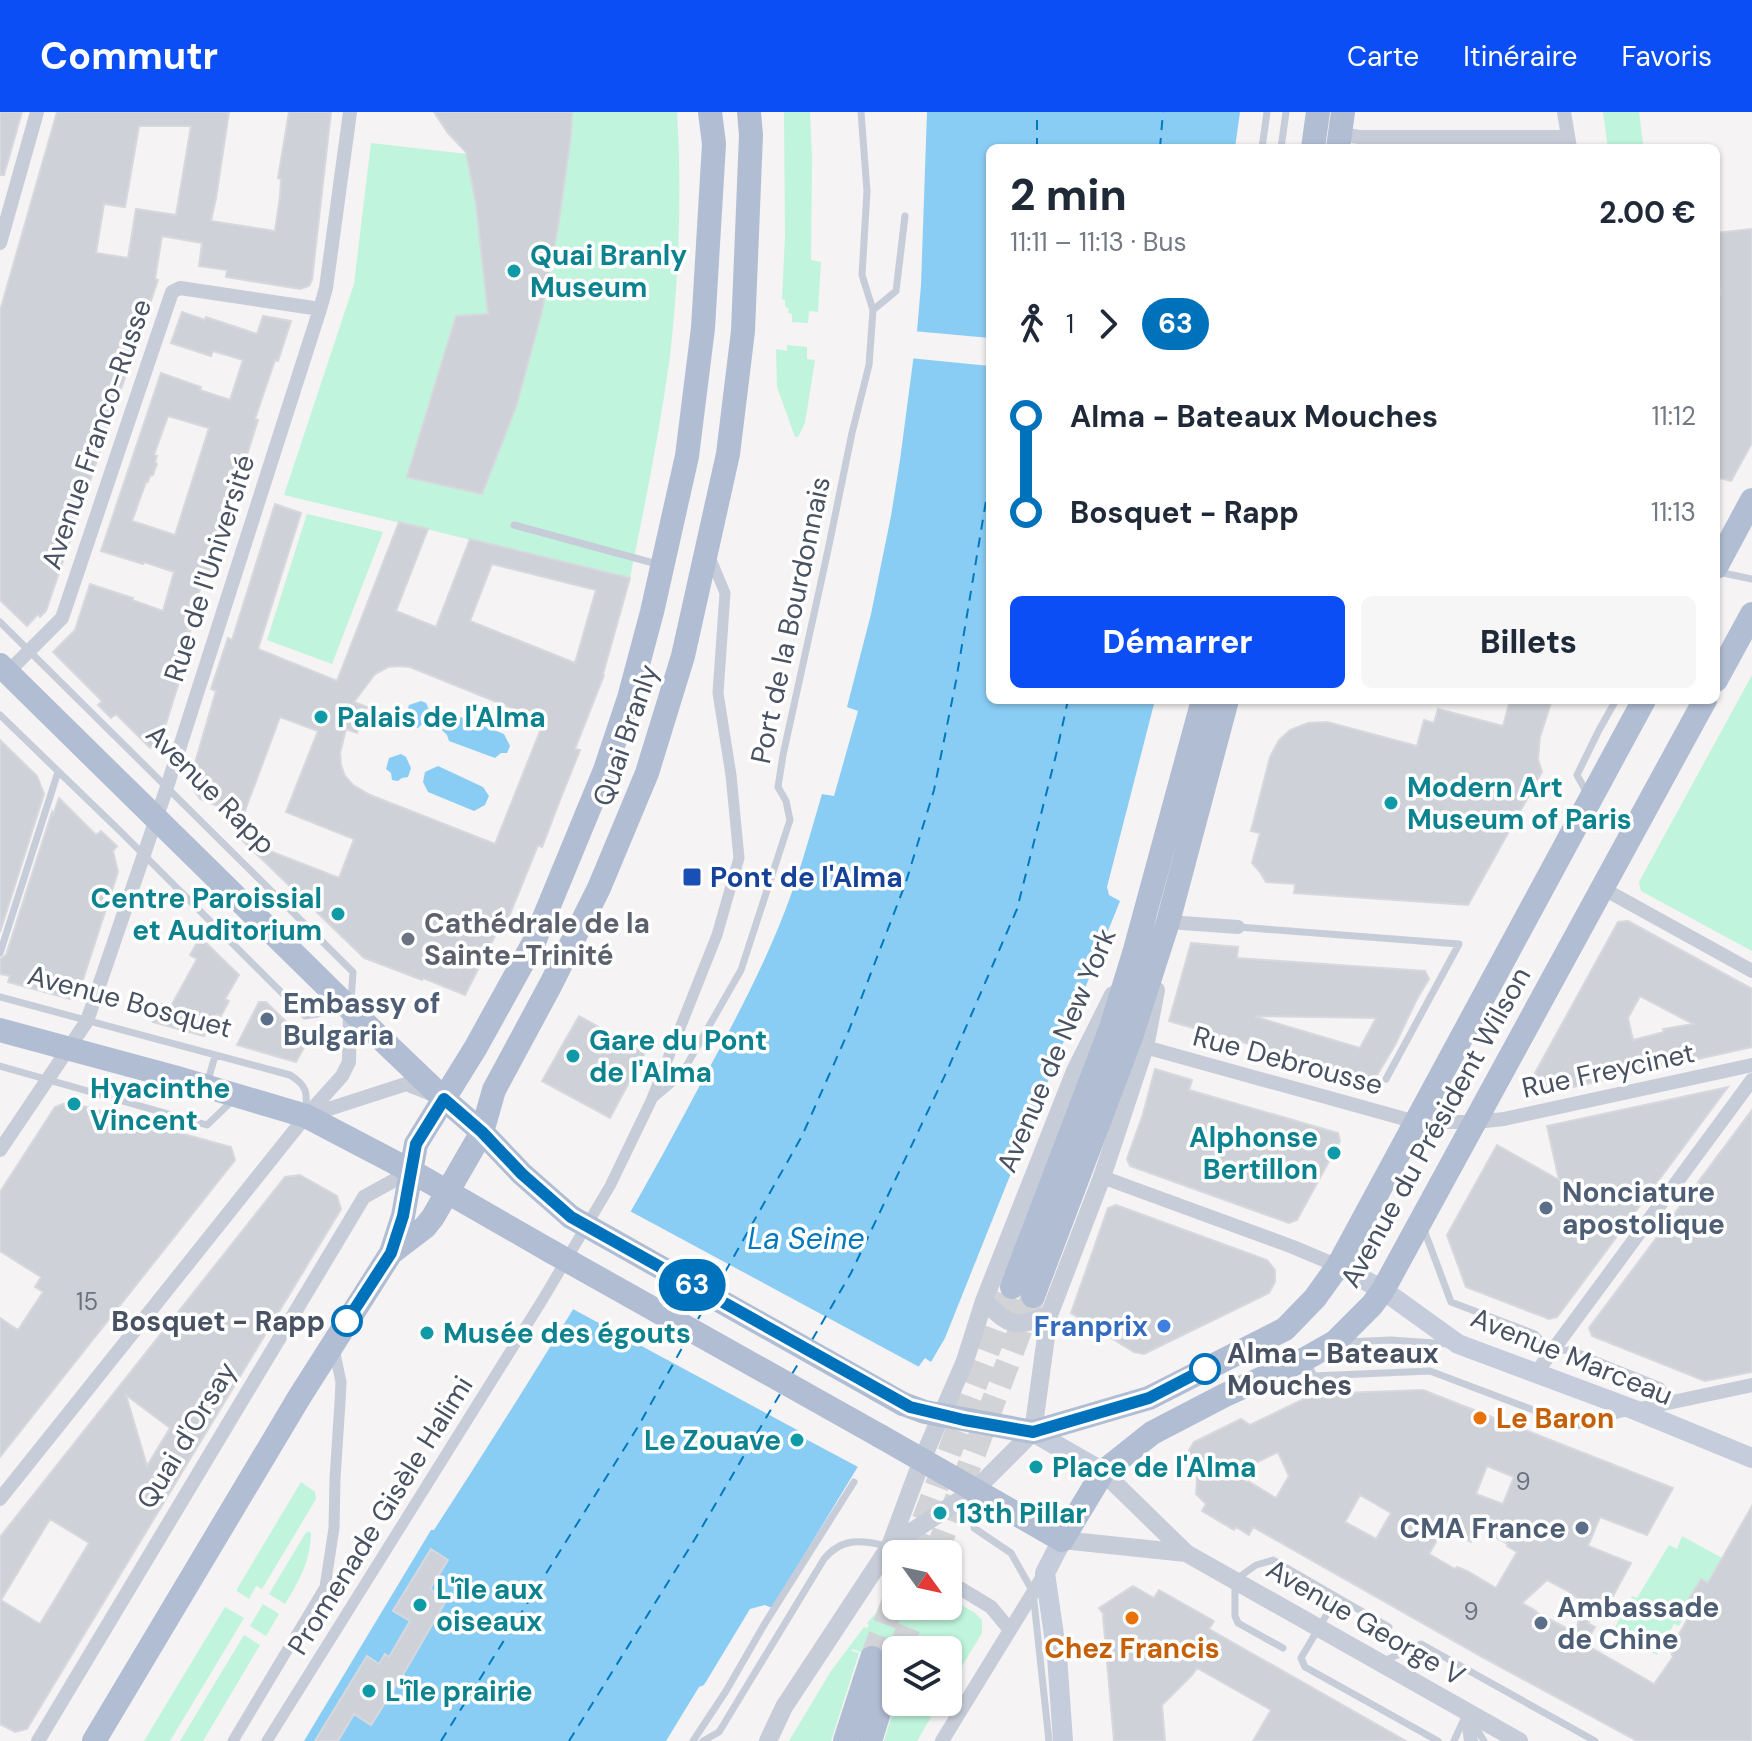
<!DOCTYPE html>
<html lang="fr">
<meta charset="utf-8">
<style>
:root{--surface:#fff;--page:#f6f6f7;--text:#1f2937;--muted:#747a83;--accent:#0c4ef6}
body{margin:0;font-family:"DM Sans",sans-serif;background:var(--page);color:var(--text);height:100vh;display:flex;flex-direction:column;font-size:30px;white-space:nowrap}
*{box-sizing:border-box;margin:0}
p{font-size:26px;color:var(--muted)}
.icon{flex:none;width:44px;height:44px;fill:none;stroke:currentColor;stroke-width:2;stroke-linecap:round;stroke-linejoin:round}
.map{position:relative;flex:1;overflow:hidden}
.sheet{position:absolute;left:986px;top:32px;width:734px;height:560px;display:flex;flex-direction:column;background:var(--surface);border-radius:12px;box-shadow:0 2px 6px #0004}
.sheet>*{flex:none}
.badge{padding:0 16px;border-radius:26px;font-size:28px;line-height:52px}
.needle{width:52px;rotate:123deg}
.controls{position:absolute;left:882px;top:1428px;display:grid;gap:16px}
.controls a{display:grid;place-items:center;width:80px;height:80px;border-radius:12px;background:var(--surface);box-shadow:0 2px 6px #0004;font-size:40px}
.map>.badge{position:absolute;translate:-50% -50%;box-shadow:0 0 0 4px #fff}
.legs{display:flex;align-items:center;gap:12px;height:88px;padding:0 24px;font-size:26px}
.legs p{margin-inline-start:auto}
.overview{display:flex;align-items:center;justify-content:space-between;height:136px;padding:0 24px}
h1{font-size:44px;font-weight:800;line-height:60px}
.primary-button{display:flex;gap:16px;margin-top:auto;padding:16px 24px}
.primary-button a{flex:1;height:92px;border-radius:12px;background:var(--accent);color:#fff;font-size:32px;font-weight:800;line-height:92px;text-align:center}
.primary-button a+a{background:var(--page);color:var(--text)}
ul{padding:0 24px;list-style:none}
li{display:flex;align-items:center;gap:28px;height:96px;font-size:30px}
li i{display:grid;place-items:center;width:12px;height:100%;margin:0 10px;background:currentColor}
li i::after{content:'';width:20px;height:20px;margin:-10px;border:6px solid;border-radius:50%;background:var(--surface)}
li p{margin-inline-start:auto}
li:first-child i{background:linear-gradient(#0000 50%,currentColor 0)}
li:last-child i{background:linear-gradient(currentColor 50%,#0000 0)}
header{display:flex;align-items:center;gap:48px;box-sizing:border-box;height:112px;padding:0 40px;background:var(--accent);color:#fff}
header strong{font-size:38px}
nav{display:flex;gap:44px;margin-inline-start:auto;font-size:28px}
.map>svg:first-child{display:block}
</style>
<header>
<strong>Commutr</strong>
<nav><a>Carte</a><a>Itinéraire</a><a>Favoris</a></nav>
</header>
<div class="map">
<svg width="1752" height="1629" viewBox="0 0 1752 1629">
<rect width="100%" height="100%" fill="#f5f3f3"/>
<path fill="#c0f4dc" d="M572,0H677C682,81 679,163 670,244C660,318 645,392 630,466L284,383L354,172L371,31L467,42L476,93L488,202L407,365L482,382L516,295L541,203L558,115L571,24Z
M784,0H810L812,46L811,148L821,150L818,200L809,199L808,211L792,210V202L788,201L789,197L785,194V188L782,187L785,125Z
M1603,0H1639L1643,32L1608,36Z
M787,233L807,235V247L815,248L805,311L798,325H795L777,275L776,237L787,239Z
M307,402L383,420L332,552L267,528Z
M1752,563V839L1641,779L1639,770Z
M301,1370L315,1380L316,1387L262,1477L256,1474L249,1487L237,1479V1477Z
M309,1419L311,1422C310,1450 299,1469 285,1492L269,1482L305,1422Z
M1682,1424L1722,1446L1708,1471L1700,1467L1689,1487L1693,1490L1679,1514L1674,1512L1657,1543L1613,1519L1632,1484L1637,1486L1669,1433L1677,1437Z
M896,1479V1494H948V1485L975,1501L982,1508V1521L948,1577V1538H896V1551L852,1537V1539L859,1541L831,1629H789L831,1559L864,1515L867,1516L869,1514L867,1511Z
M263,1492L279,1502L266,1524L250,1514Z
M225,1495L244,1506L170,1629H144Z
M244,1523L260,1533L203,1629H180Z
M896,1590H940L917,1629H884Z"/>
<path fill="#8acdf4" d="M927,0H1240L1235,36H990V588H1155L1107,775L1109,783L1120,789L945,1226L931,1250L925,1246L919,1254L772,1496L765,1493L750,1497L704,1573L699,1575L666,1629H304L431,1418H434C522,1282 608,1146 684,1003C717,941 752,880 779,814C797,771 809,726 822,682L834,684L858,599L847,595L871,502L891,404L900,348L917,219L921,173Z
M421,589L426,591L431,602L428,611L422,612L418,616L412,614L411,607L406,603L409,593Z
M455,603L504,622L510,634L507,641H501L495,646L449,629L447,623L442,618L447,606Z
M401,642L406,645L411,656L408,665L402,666L398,669L392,668L391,661L386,657L389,646Z
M438,654L483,675L489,684L485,693L474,699L428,680L423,670L425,660Z"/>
<path fill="#f5f3f3" d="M913,219L990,226V254L909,246Z
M628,1098L923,1257L860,1356L800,1324L795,1331L801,1320L571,1196Z"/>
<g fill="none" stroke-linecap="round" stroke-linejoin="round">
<path stroke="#0079be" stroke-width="2" stroke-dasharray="10 8" stroke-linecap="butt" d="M1037,36V0
M1160,36L1163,0
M716,1176L802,1024L849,918L906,770L934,678L956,569L990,365
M698,1207L705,1195
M812,1228L851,1161L947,959L1017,797L1056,643L1068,588
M792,1262L801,1247
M441,1629L639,1313L687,1227
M569,1629L695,1427L780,1282"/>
</g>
<path fill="#cfd1d8" stroke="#d7d8de" stroke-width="2" fill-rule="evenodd" d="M0,0H22L4,63H0Z
M57,0H229L216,86L211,109L275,119L280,84L281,67L278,66L289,0H331L312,168L309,174L300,177L226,165L227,158L199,154L202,131L162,124L155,167L158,168L46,499L40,505L38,502L27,514L0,488V199ZM139,14H191L176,103L136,97L128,146L96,141L104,92L125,95Z
M434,0H572L571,24L558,115L541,203L516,295L482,382L407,365L456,204L488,202L476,92L466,40L448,21Z
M1752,117V331L1731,369L1716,365V184L1721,183L1716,142V121Z
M182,200L205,208L206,205L257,222L263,204L291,209L278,249L275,248L255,307L258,308L247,343L241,341L215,422L221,424L209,460L206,459L187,518L190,519L179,552L184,554L159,634L150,636L116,602L111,606L98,593L102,589L53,540L75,518L90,472L133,486L132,488L163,499L174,460L144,450L143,452L101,439L161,261L201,275L200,278L230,288L243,248L213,239L211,244L171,231ZM168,304L209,316L175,423L132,409L146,370H148L150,364L153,363L157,352L155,350L157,344L154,343Z
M275,392L301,401L258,537L337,569L399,410L428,417L396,499L436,515L470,427L630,466L603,562L604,563L575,637L580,638L560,688L542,735L538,733L508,807L504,806L465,883L423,866L422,868L364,846L242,728L339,766L354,727L286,700L318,619L280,605L243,704L200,687L191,674L192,661L216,579L211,577L228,526L232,528ZM492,452L596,478L575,551L470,509ZM400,554L410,555L544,609L495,732L370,683L353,673L345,664L341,653L340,641L346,617L357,621L367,595L354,590L375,562L388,555Z
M1510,588H1552L1540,625L1538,647L1542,660L1468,793L1294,781L1295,772L1266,770L1260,760L1252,751L1260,721L1251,719L1270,645L1279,628L1290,618L1308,611L1327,610L1417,634L1424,608L1434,611L1438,597L1503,614Z
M0,628L37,664L44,682L0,820Z
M59,686L96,723L101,719L117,734L113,739L118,760L78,883L70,887L8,870L10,864L0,862V847L6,843L52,700L53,703Z
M1628,809L1752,877V935L1538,983L1529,972L1618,810ZM1640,884L1693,912L1663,917L1664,920L1633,928L1628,906Z
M200,825L239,863L225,887L229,889L221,904L217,902L204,924L153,910L162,892L170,896L197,847L190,843Z
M1191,831L1238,835L1237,846L1425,859L1429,867L1417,887L1395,933L1374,968L1169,909ZM1256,904L1376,906L1360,936L1256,905Z
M259,890H266L307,930L296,950L237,933Z
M579,904L645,941L610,1006L542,969Z
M1155,957L1192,968L1189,978L1338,1021L1340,1029L1297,1108L1289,1111L1130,1054L1127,1047L1143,1002Z
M1728,975L1557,1205L1549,1207L1466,1175L1447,1123L1497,1033L1559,1068L1547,1014Z
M68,990L231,1035L235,1048L0,1345V1206L18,1218L43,1180L35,1175L41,1165L0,1139V1080L55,995Z
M1752,998V1260L1705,1269L1592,1224L1589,1216Z
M300,1063L337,1084L341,1097L27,1617L15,1620L0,1612V1425L285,1065ZM126,1283L170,1316L147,1354ZM50,1407L89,1431L40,1512L1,1488Z
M1116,1093L1267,1148L1275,1158V1170L1269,1181L1144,1242L1134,1240L1071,1201L1108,1096Z
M1423,1278L1673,1376L1647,1423L1600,1405L1588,1434L1631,1451L1613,1484L1605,1480L1588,1511L1595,1515L1585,1532L1654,1572L1673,1545L1670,1538L1696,1492L1688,1488L1701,1467L1708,1471L1752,1394V1629H1637L1484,1546L1253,1415L1249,1423L1236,1415L1234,1418L1202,1399L1206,1392L1196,1382L1198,1352H1188L1189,1338L1194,1330L1241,1307L1250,1313L1314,1282ZM1278,1340L1289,1364L1276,1386L1235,1361ZM1487,1354L1514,1365L1503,1392L1476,1382ZM1360,1383L1391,1401L1376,1427L1345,1410ZM1444,1416L1471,1430L1479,1416L1508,1432L1507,1434L1517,1440L1496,1476L1467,1459L1457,1455L1455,1457L1429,1442ZM1547,1468L1568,1479L1582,1490L1576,1521L1535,1500L1536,1499L1522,1491Z
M431,1437L448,1448L430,1477L447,1487L407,1556L371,1613L354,1602L338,1629H315L367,1544L379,1552L385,1542L389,1545L410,1509L393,1499Z
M1133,1474L1154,1486L1159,1478L1214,1509L1209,1517L1406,1629H1253L1271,1598L1197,1556L1192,1563L1162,1593L1165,1629H1114L1103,1504L1104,1503L1099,1496Z"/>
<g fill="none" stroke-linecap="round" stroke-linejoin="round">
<path stroke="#d2d3d6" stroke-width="24" stroke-dasharray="24 12" stroke-linecap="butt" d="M911,1442L1012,1175
M936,1442L1033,1184
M900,1538L917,1494
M872,1546L896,1483"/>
<path stroke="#c6ccd8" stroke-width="7" d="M1262,36L1267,0
M1281,36L1286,0
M873,198L896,179L905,104
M514,413L657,452
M1718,460L1752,467
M0,510L353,860L351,889
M0,603L122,721L305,904L341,898
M1587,681L1577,663L1599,618L1616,588
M1238,815L1459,832L1386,967
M0,841L58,660
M0,885L290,963C308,974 307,981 306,1001
M0,954L207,1013L232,989
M207,972L215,944
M654,987L680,965L741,858L790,708L786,689L778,675L783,643L828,438L852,321L869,253L873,198L862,163L867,79L861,0
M1423,1115L1451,1190L1535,1222L1552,1239L1571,1238L1661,1274L1673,1290
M1345,1230L1391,1228L1449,1232
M1306,1249L1314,1264L1430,1259L1576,1314L1625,1301
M975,1386L974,1416L1011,1441L1033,1480L1049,1629
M1337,1485L1301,1546L1305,1555L1438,1629
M1283,1536L1238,1511L1235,1504V1468L1256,1453L1273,1448L1389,1515
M1382,1550L1421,1532L1595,1629
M1472,1609L1484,1629
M693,1629L726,1579L764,1513L854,1370
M703,1629L719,1620L824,1447C842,1425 862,1428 887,1434
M1454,1629L1465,1605"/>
<path stroke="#c6ccd8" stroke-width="11" d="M233,1629L325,1475L334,1416L335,1367L340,1290L341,1270L334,1237
M267,1629L543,1187L610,1074L651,989L717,823L739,746L731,663L718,581L725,481L710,445"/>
<path stroke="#c6ccd8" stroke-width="14" d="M1564,0L1570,36
M1340,22L1359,25H1568
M0,131L37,0
M7,561L62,506L172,180L180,176L320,197
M1602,776L1752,859
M1168,810L1238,815
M1145,935L1416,1010H1475L1504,1007L1752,953
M307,1004L406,972L431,982
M0,1038L87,909L167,675L320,197L326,176L350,0
M1102,1065L1293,1135L1338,1154
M1536,1261L1752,968
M1635,1298L1752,1273
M0,1387L306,1004L342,964L349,950L350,897
M948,1469L991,1495L1010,1518
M1467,1600L1471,1629
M38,1629L364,1085L411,1059
M942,1629L1045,1461"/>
<path stroke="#c6ccd8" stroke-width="18" d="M984,1189C1011,1215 1014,1216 1049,1203
M1103,1360L1186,1441L1519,1629
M1062,1428L1186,1441
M890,1434L975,1378L1033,1320L1049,1203L1102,1065L1145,935L1156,878
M768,1629L784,1595L890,1434L922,1348L965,1249L984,1189L1075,959L1113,883"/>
<path stroke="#c5ccdc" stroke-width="20" d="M1338,1154L1383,1178L1458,1232L1635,1298L1752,1346
M1033,1320L1103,1360
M1062,1428L1045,1461L1057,1544L1063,1629"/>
<path stroke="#b1bdd3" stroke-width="24" d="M1313,36L1318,0
M1338,36L1343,0
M1716,455L1752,388
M0,553L350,897L444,987L482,1020L522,1062L571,1105
M1716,568L1752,502
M0,918L174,965L306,1004L411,1059L552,1140
M391,1141L425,1115L433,1105L482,1020L494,978L551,872L599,776L647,661L683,544L728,342L743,219L751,23L749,0
M1012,1175L1111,916L1135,838L1203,588
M1033,1184L1131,925L1168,810L1227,588
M903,1292L925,1300L1033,1320L1149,1286L1285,1217L1315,1186L1338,1154L1644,588
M880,1324L1062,1428L1103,1360L1152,1321L1225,1283L1305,1247L1335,1230L1372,1193L1383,1178L1705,588
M94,1629L300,1284L391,1141L403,1104L416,1032L476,935L534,830L605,658L629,586L652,500L687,344L703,216L714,32L710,0
M845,1629L872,1546
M870,1629L894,1553"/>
<path stroke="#b1bdd3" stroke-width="24" d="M571,1105L903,1292
M552,1140L880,1324"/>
</g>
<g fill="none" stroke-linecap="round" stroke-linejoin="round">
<defs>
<path id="line-1" d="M347,1209L391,1141L403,1104L416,1032L444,987L482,1020L522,1062L571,1105L910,1295L964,1308L1033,1320L1149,1286L1205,1257"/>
</defs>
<use href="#line-1" stroke="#fff" stroke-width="18"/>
<use href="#line-1" stroke="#0072bc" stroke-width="12"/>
</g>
<g fill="#0f9aa8" stroke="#fff" stroke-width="3">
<circle cx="514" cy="159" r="8"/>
<circle cx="321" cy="605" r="8"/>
<circle cx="1391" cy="691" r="8"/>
<circle cx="338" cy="802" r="8"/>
<circle cx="573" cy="944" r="8"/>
<circle cx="74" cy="992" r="8"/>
<circle cx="1334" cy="1041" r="8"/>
<circle cx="427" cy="1221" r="8"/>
<circle cx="797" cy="1328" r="8"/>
<circle cx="1036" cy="1355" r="8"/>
<circle cx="940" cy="1401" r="8"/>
<circle cx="420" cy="1493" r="8"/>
<circle cx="369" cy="1579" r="8"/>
</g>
<rect fill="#1a4fb4" stroke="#fff" stroke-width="3" x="682" y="755" width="20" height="20" rx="4"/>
<circle fill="#6b7280" stroke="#fff" stroke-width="3" cx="408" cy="827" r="8"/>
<g fill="#5c6f8a" stroke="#fff" stroke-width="3">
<circle cx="267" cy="907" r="8"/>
<circle cx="1546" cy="1096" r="8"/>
<circle cx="1582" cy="1416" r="8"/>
<circle cx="1541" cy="1511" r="8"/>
</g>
<g fill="#fff" stroke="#0072bc" stroke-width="4">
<circle cx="347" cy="1209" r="14"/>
<circle cx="1205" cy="1257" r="14"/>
</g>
<circle fill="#3f7fe0" stroke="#fff" stroke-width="3" cx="1164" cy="1214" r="8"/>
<g fill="#e8710a" stroke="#fff" stroke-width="3">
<circle cx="1480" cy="1306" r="8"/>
<circle cx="1132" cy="1506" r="8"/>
</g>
<g text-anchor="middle" stroke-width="7" stroke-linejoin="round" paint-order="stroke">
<g font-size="24" fill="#6a7280">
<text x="87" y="1198">15</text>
<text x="1523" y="1378">9</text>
<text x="1471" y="1508">9</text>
</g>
<g font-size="28" font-weight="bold" fill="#0d838f" stroke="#fff" text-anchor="start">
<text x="530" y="153">Quai Branly<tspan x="530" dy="32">Museum</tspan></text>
<text x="337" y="615">Palais de l'Alma</text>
<text x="1407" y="685">Modern Art<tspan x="1407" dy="32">Museum of Paris</tspan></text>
<text x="322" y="796" text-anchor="end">Centre Paroissial<tspan x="322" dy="32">et Auditorium</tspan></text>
<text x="589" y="938">Gare du Pont<tspan x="589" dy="32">de l'Alma</tspan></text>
<text x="90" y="986">Hyacinthe<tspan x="90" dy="32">Vincent</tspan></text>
<text x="1318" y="1035" text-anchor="end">Alphonse<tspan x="1318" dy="32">Bertillon</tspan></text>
<text x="443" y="1231">Musée des égouts</text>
<text x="781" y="1338" text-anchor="end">Le Zouave</text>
<text x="1052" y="1365">Place de l'Alma</text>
<text x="956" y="1411">13th Pillar</text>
<text x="436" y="1487">L'île aux<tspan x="436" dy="32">oiseaux</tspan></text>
<text x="385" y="1589">L'île prairie</text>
</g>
<g font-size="28" fill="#485263" stroke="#fff">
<text transform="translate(96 322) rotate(-71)" y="10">Avenue Franco-Russe</text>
<text transform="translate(209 456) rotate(-72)" y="10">Rue de l'Université</text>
<text transform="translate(790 508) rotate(-78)" y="10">Port de la Bourdonnais</text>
<text transform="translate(625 623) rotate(-71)" y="10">Quai Branly</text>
<text transform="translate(211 677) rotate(45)" y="10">Avenue Rapp</text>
<text transform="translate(130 889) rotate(15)" y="10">Avenue Bosquet</text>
<text transform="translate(1056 938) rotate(-67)" y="10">Avenue de New York</text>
<text transform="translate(1288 948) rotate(15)" y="10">Rue Debrousse</text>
<text transform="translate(1608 958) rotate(-12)" y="10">Rue Freycinet</text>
<text transform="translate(1435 1015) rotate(-61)" y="10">Avenue du Président Wilson</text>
<text transform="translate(1572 1244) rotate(22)" y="10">Avenue Marceau</text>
<text transform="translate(186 1323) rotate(-59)" y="10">Quai d'Orsay</text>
<text transform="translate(380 1403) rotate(-58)" y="10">Promenade Gisèle Halimi</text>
<text transform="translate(1366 1510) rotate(30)" y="10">Avenue George V</text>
</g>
<g font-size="28" font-weight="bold" fill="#164399" stroke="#fff" text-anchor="start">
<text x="710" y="775">Pont de l'Alma</text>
</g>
<g font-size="28" font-weight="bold" fill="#5b616d" stroke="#fff" text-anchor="start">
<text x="424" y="821">Cathédrale de la<tspan x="424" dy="32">Sainte-Trinité</tspan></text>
</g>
<g font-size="28" font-weight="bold" fill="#4e5e75" stroke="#fff" text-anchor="start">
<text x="283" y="901">Embassy of<tspan x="283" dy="32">Bulgaria</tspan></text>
<text x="1562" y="1090">Nonciature<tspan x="1562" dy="32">apostolique</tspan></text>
<text x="1566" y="1426" text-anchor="end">CMA France</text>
<text x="1557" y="1505">Ambassade<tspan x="1557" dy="32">de Chine</tspan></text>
</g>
<g font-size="28" font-weight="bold" fill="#485263" stroke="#fff" text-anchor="end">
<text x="325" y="1219">Bosquet - Rapp</text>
<text x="1227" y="1251" text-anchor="start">Alma - Bateaux<tspan x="1227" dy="32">Mouches</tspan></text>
</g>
<g font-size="28" font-weight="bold" fill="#366cbe" stroke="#fff" text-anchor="end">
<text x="1148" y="1224">Franprix</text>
</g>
<g font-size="28" font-weight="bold" fill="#c56008" stroke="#fff" text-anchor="start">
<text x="1496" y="1316">Le Baron</text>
<text x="1132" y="1546" text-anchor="middle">Chez Francis</text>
</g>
<g font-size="30" font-style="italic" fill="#0079be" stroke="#fff">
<text x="806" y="1137">La Seine</text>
</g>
</g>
</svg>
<div class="controls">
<a><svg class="needle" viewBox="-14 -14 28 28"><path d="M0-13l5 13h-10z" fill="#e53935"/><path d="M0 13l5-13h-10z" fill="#747a83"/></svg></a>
<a><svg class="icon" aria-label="layers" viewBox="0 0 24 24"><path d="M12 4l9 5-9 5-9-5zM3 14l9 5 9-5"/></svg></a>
</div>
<b class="badge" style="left:692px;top:1173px;background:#0072bc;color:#fff">63</b>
<section class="sheet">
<div class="overview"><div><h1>2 min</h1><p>11:11 – 11:13 · Bus</p></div><b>2.00 €</b></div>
<div class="legs"><svg class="icon" aria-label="walk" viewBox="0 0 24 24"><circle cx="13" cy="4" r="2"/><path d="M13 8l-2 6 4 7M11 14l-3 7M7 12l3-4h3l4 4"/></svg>1<svg class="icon" aria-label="forward" viewBox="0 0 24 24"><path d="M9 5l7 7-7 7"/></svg><b class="badge" style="background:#0072bc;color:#fff">63</b></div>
<ul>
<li><i style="color:#0072bc"></i><b>Alma - Bateaux Mouches</b><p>11:12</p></li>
<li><i style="color:#0072bc"></i><b>Bosquet - Rapp</b><p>11:13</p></li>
</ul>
<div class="primary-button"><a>Démarrer</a><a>Billets</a></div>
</section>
</div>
